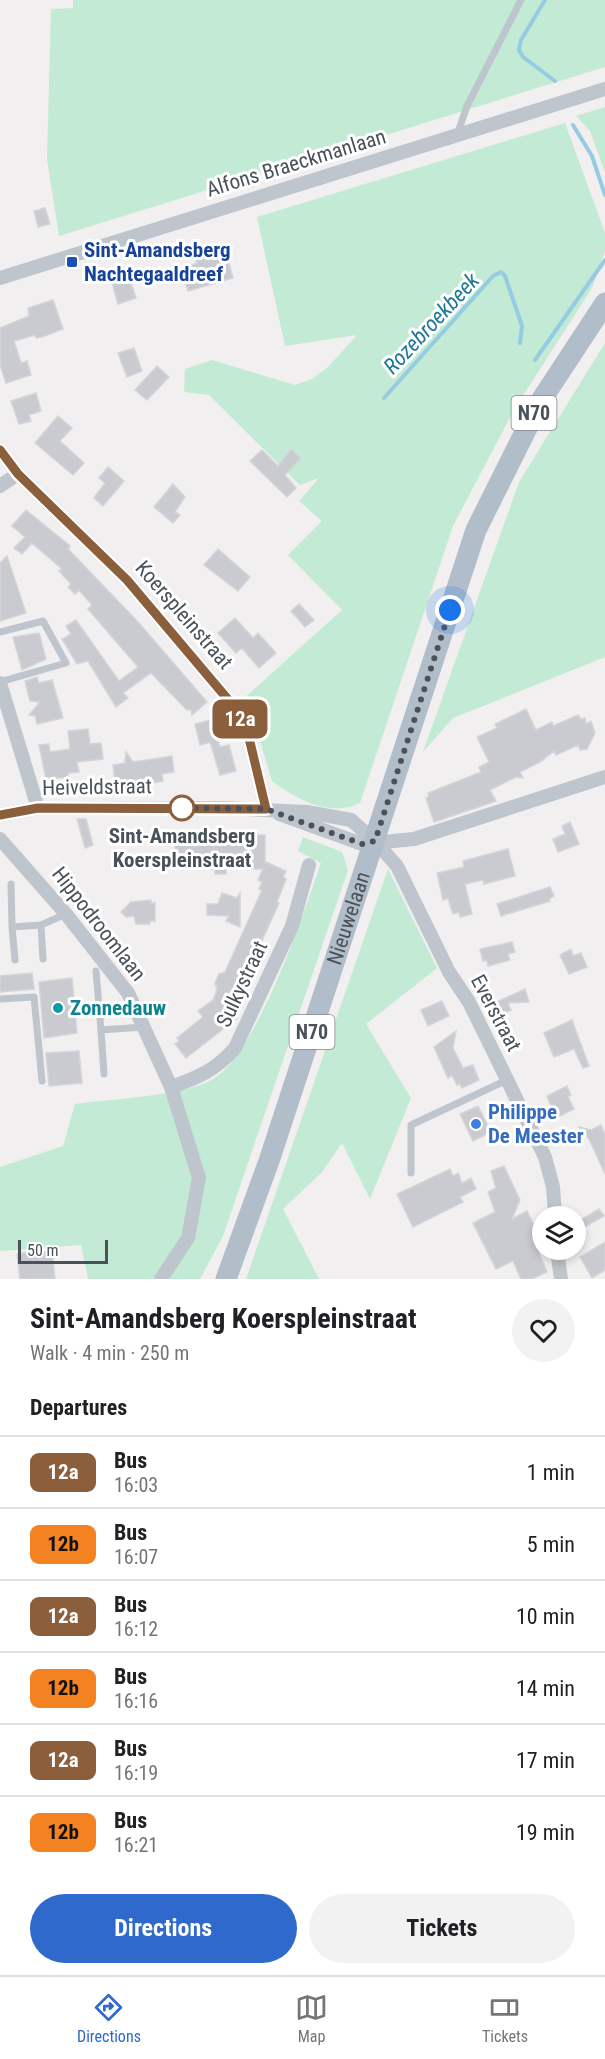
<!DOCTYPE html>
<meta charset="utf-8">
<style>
:root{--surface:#fff;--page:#f2f2f2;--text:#202124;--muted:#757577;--line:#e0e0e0;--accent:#2f69cc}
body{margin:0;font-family:"Roboto Condensed",sans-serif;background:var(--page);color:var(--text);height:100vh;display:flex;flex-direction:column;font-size:22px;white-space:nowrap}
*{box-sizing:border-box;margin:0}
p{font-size:20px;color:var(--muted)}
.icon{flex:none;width:33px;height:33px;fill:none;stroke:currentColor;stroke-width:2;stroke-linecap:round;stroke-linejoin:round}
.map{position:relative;height:1279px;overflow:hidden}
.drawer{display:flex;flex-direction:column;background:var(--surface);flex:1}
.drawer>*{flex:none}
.badge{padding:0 12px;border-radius:9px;font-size:21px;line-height:39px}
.controls{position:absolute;left:532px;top:1206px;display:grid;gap:12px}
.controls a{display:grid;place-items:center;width:54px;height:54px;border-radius:50%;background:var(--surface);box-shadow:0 3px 9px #0003;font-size:30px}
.scale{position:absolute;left:18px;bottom:15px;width:90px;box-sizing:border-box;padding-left:6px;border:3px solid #49515a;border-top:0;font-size:16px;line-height:21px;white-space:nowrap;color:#49515a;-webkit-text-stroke:4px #fff;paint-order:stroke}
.you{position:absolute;width:30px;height:30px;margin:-15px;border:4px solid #fff;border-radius:50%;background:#1a73e8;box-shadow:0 0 0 9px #1a73e833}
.map>.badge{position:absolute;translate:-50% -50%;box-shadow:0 0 0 3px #fff}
h2{padding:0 30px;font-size:22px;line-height:54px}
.round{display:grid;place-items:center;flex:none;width:63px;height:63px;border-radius:32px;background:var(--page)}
.summary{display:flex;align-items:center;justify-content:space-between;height:102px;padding:0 30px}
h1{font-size:28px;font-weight:700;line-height:45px}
.primary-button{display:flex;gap:12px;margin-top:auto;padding:12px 30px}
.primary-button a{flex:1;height:69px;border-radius:36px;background:var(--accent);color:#fff;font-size:24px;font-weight:700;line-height:69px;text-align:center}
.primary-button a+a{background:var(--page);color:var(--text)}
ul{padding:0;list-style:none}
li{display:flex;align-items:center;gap:18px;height:72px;padding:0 30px;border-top:2px solid var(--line)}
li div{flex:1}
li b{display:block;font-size:22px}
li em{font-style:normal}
li .badge{min-width:66px;font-weight:700;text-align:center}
.tab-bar{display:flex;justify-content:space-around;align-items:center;height:84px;border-top:2px solid var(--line);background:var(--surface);font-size:16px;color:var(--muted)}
.tab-bar a{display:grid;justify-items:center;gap:3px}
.tab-bar .active{color:var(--accent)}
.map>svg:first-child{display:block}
</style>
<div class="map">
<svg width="605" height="1279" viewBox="0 0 605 1279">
<rect width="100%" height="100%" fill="#f1efef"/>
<path fill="#c3ead5" d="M73,0H605V67L59,236L47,159L51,9L73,8Z
M605,107V173L590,131L576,116Z
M565,123L605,233V251L592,288L515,408L453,526L360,803C330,818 296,799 272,781L261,744L242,700L342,610L288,555L322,521L299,501L319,478L300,485L209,395L184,392L185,369L212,360L295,385L312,379L328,367L357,335L285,346L257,217Z
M605,343V657L453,718L423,752L519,482Z
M303,837L342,852L348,870L223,1236L200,1279H88L81,1245L0,1251V1167L63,1146L75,1104C111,1099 179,1096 210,1081C256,1058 304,912 321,863L298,851Z
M388,869L437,968L366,1024L411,1098L370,1199L342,1143L322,1172L283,1209L319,1279H246Z"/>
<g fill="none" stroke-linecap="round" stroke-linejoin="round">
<path stroke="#95cce1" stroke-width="4" d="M545,0L521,40L519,50L523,57L555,81
M573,125L592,156L605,195
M535,360L605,260
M384,398L493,276L501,272L505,276L522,326L520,343"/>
</g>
<path fill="#cacbd1" stroke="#d4d5da" stroke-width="1.5" d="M45,208L50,224L38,227L34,211Z
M224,247L230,260L229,263L233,278L188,291L181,269L197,263L195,257Z
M126,268L136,298L118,304L110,275Z
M53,300L63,329L42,337L36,338L35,335L14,341L21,363L27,361L31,375L6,383L0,365V328L29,316L28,308Z
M134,348L142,371L127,377L118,353Z
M157,366L169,377L147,400L135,390Z
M36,393L41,411L29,415L31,421L19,424L11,401Z
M58,416L72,428L60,441L84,463L73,475L35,443Z
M291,449L301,458L285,475L296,488L287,497L250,461L262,450L278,466Z
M108,467L124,481L103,506L94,498L105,483L99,478Z
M173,484L185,497L175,512L180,515L173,523L154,507Z
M26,510L70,546L68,549L139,623L207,702L192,715L191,710H187L151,673L123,693L128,698L116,707L88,661L77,664L62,639L71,634L66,626L76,620L119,681L138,667L88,609L92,605L79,590L75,594L68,587L71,584L59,571L62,569L32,543L22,554L14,548L25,537L12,526Z
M218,549L250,577L238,591L204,565Z
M7,556L26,613L0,621V563Z
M299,604L314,620L305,627L291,611Z
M235,618L253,638L258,633L276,653L259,668L242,648L236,653L218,633Z
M39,633L46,659L22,670L13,637Z
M37,677L39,683L52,680L63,718L37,724L35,716L29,715L40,702L30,701L25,681Z
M526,709L536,730L552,722L553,726L578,715L581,719L585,718L586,724L591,721L595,733L587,749L580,750L578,745L556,755L554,751L540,762L520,772L523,778L516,777L490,790L496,801L434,822L426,798L429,797L428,793L481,772L479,767L489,762L477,737L497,728L495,724Z
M211,720L220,747L229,745L236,771L220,775L210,742L200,745L195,724Z
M88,729L90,744L101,743L103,759L77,762L79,772L68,773V777L46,779L39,745L49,744L50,752L70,749L68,731Z
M126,752L133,762L172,756L174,772L162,774L163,781L153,783L152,779L115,782L113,765L125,763Z
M77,819H86L93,845L85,848Z
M570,822L579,844L558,852L553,839L565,834L562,826Z
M207,835H265V864L266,862L286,871L283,877L286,879L277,902L279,903L228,1015L237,1018L186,1058L175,1044L179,1041L177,1038L203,1017L198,1011L213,1000L217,989L215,983L219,974L225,972L262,890L259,889L262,882L258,880L263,869H226V874H215V869H208V867H175V839H207Z
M508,849L515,876L484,884L483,880L465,884L472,914L460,917L459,912L453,914L448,898L443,900L437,873L464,867L463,861Z
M550,887L554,896L549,899L550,901L501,916L497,904Z
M222,893L237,898L240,893V927L226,921L229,916L207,915V904H218Z
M151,900V903H155V921H149L150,924H136L134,916L126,917L121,912L131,902Z
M512,942L515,952L508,954L510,960L488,966L487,960L483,961L480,949Z
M571,949L573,956L581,953L587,967L569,974L560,955Z
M32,973L34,989L0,992V976Z
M72,978L77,1033L44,1038L39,982Z
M525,989L529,1002L508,1003L511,1010L494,1018L488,1006Z
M442,1001L449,1016L428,1026L421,1010Z
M572,1020L589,1066L583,1068L574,1049L554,1057L544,1033Z
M456,1031L453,1048L463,1068L473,1065L479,1080L462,1088L460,1084L457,1085L452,1075L448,1078L434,1047Z
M79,1051L82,1083L49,1086L46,1053Z
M567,1086L571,1095L568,1097L574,1109L556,1118L547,1096Z
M478,1106L491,1132L473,1141L460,1114Z
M601,1125L605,1134V1174L589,1139L579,1127L591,1130Z
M504,1166L520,1200L512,1219L527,1211L539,1236L533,1239L547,1272L532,1279H521L513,1261L496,1269L473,1223L495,1212L488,1192L496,1188L491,1171Z
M450,1169L453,1176L458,1173L462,1183L471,1178L476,1189L460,1197L463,1202L413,1227L397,1194Z
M599,1209L604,1216L583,1228L579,1221Z
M605,1242V1270L592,1278L580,1257Z
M41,1249V1252L52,1251L55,1279H20L17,1254Z"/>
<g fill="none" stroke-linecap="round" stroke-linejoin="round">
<path stroke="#bfc5cc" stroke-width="7" d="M457,135L467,106L521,0
M0,632L43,621L66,663L0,682
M11,884L12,927
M43,959L41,925L66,914
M15,960L12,927L41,925
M96,971L101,1030
M0,999L34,997L42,1081
M104,1074L101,1030L143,1027
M411,1173V1125L507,1080"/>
<path stroke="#bfc5cc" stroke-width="14" d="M0,278L605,89
M0,450L18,474L127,580L236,709L249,738L266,809
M0,486L18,474
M0,683L38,808
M279,814L362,844L414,839L605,777
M0,815L38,808H224L307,812L351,820L375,841L397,866L449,972L469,1002L545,1157L553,1187L555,1216
M0,839L66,914L128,993L171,1087L199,1178L188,1238L161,1279
M171,1087C197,1078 216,1070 235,1048L292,926L309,865
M557,1250L561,1279"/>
<path stroke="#b2bdca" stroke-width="21" id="s1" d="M226,1279L269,1161L476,530L540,402L605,303"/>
</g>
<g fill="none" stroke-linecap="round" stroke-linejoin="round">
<defs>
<path id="line" d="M0,450L18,474L127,580L236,709L249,738L266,809L38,808L0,815"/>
</defs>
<use href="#line" stroke="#fff" stroke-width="14"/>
<use href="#line" stroke="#8b5e3c" stroke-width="9"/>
<path stroke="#49515a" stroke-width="6" stroke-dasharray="0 10.8" d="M182,808H178L266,809L362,844L375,841L450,610"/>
</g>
<rect fill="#1a4fb4" stroke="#fff" stroke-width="2" x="66" y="256" width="12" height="12" rx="3"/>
<circle fill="#fff" stroke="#8b5e3c" stroke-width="3" cx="182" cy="808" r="12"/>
<circle fill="#0f9aa8" stroke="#fff" stroke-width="2" cx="58" cy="1008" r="6"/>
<circle fill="#3f7fe0" stroke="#fff" stroke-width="2" cx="476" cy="1124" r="6"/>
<g text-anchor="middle" stroke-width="6" stroke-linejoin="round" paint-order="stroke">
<g fill="#fff" stroke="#80858c" stroke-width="1.5">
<rect x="511.5" y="396" width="45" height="34" rx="4.5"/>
<rect x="289.5" y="1015" width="45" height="34" rx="4.5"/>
</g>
<g font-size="20" font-weight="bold" fill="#49515a">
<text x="534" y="420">N70</text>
<text x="312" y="1039">N70</text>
</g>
<g font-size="21" fill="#49515a" stroke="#fff">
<text transform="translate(296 163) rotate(-17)" y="7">Alfons Braeckmanlaan</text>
<text transform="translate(184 615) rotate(49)" y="7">Koerspleinstraat</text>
<text transform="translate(97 787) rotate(-1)" y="7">Heiveldstraat</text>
<text dy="7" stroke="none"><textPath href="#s1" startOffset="381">Nieuwelaan</textPath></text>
<text transform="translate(99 924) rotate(52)" y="7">Hippodroomlaan</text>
<text transform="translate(242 984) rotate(-65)" y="7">Sulkystraat</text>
<text transform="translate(496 1013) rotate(62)" y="7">Everstraat</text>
</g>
<g font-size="21" font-weight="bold" fill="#164399" stroke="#fff" text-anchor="start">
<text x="84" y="257">Sint-Amandsberg<tspan x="84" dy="24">Nachtegaaldreef</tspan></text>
</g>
<g font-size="21" font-weight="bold" fill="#49515a" stroke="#fff">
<text x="182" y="843">Sint-Amandsberg<tspan x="182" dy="24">Koerspleinstraat</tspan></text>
</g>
<g font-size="21" font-weight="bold" fill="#0d838f" stroke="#fff" text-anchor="start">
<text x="70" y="1015">Zonnedauw</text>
</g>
<g font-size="21" font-weight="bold" fill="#366cbe" stroke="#fff" text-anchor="start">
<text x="488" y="1119">Philippe<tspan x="488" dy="24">De Meester</tspan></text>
</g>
<g font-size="22" font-style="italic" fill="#1e7799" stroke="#fff">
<text transform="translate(431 323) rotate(-47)" y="8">Rozebroekbeek</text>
</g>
</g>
</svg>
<div class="controls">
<a><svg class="icon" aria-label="layers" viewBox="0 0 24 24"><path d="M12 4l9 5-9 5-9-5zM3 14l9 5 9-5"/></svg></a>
</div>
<div class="scale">50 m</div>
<div class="you" style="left:450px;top:610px"></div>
<b class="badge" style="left:240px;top:719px;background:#8b5e3c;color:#fff">12a</b>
</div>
<section class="drawer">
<div class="summary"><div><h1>Sint-Amandsberg Koerspleinstraat</h1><p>Walk · 4 min · 250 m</p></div><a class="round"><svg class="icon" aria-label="heart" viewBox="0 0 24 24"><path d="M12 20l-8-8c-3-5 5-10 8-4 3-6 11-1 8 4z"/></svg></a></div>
<h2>Departures</h2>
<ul>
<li><span class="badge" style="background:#8b5e3c;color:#fff">12a</span><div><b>Bus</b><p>16:03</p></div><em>1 min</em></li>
<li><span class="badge" style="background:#f58220;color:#111">12b</span><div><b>Bus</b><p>16:07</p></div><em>5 min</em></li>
<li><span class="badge" style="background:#8b5e3c;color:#fff">12a</span><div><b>Bus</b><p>16:12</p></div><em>10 min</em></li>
<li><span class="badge" style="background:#f58220;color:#111">12b</span><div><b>Bus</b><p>16:16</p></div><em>14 min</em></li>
<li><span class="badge" style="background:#8b5e3c;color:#fff">12a</span><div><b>Bus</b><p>16:19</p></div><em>17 min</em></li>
<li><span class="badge" style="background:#f58220;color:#111">12b</span><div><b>Bus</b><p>16:21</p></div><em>19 min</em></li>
</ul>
<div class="primary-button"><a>Directions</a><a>Tickets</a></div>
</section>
<nav class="tab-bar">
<a class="active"><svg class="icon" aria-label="directions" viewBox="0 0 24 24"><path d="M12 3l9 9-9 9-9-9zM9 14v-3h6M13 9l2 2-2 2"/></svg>Directions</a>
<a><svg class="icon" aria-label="map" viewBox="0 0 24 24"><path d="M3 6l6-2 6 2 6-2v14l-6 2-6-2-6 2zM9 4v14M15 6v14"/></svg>Map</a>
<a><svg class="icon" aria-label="tickets" viewBox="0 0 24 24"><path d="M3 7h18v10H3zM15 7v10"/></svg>Tickets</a>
</nav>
